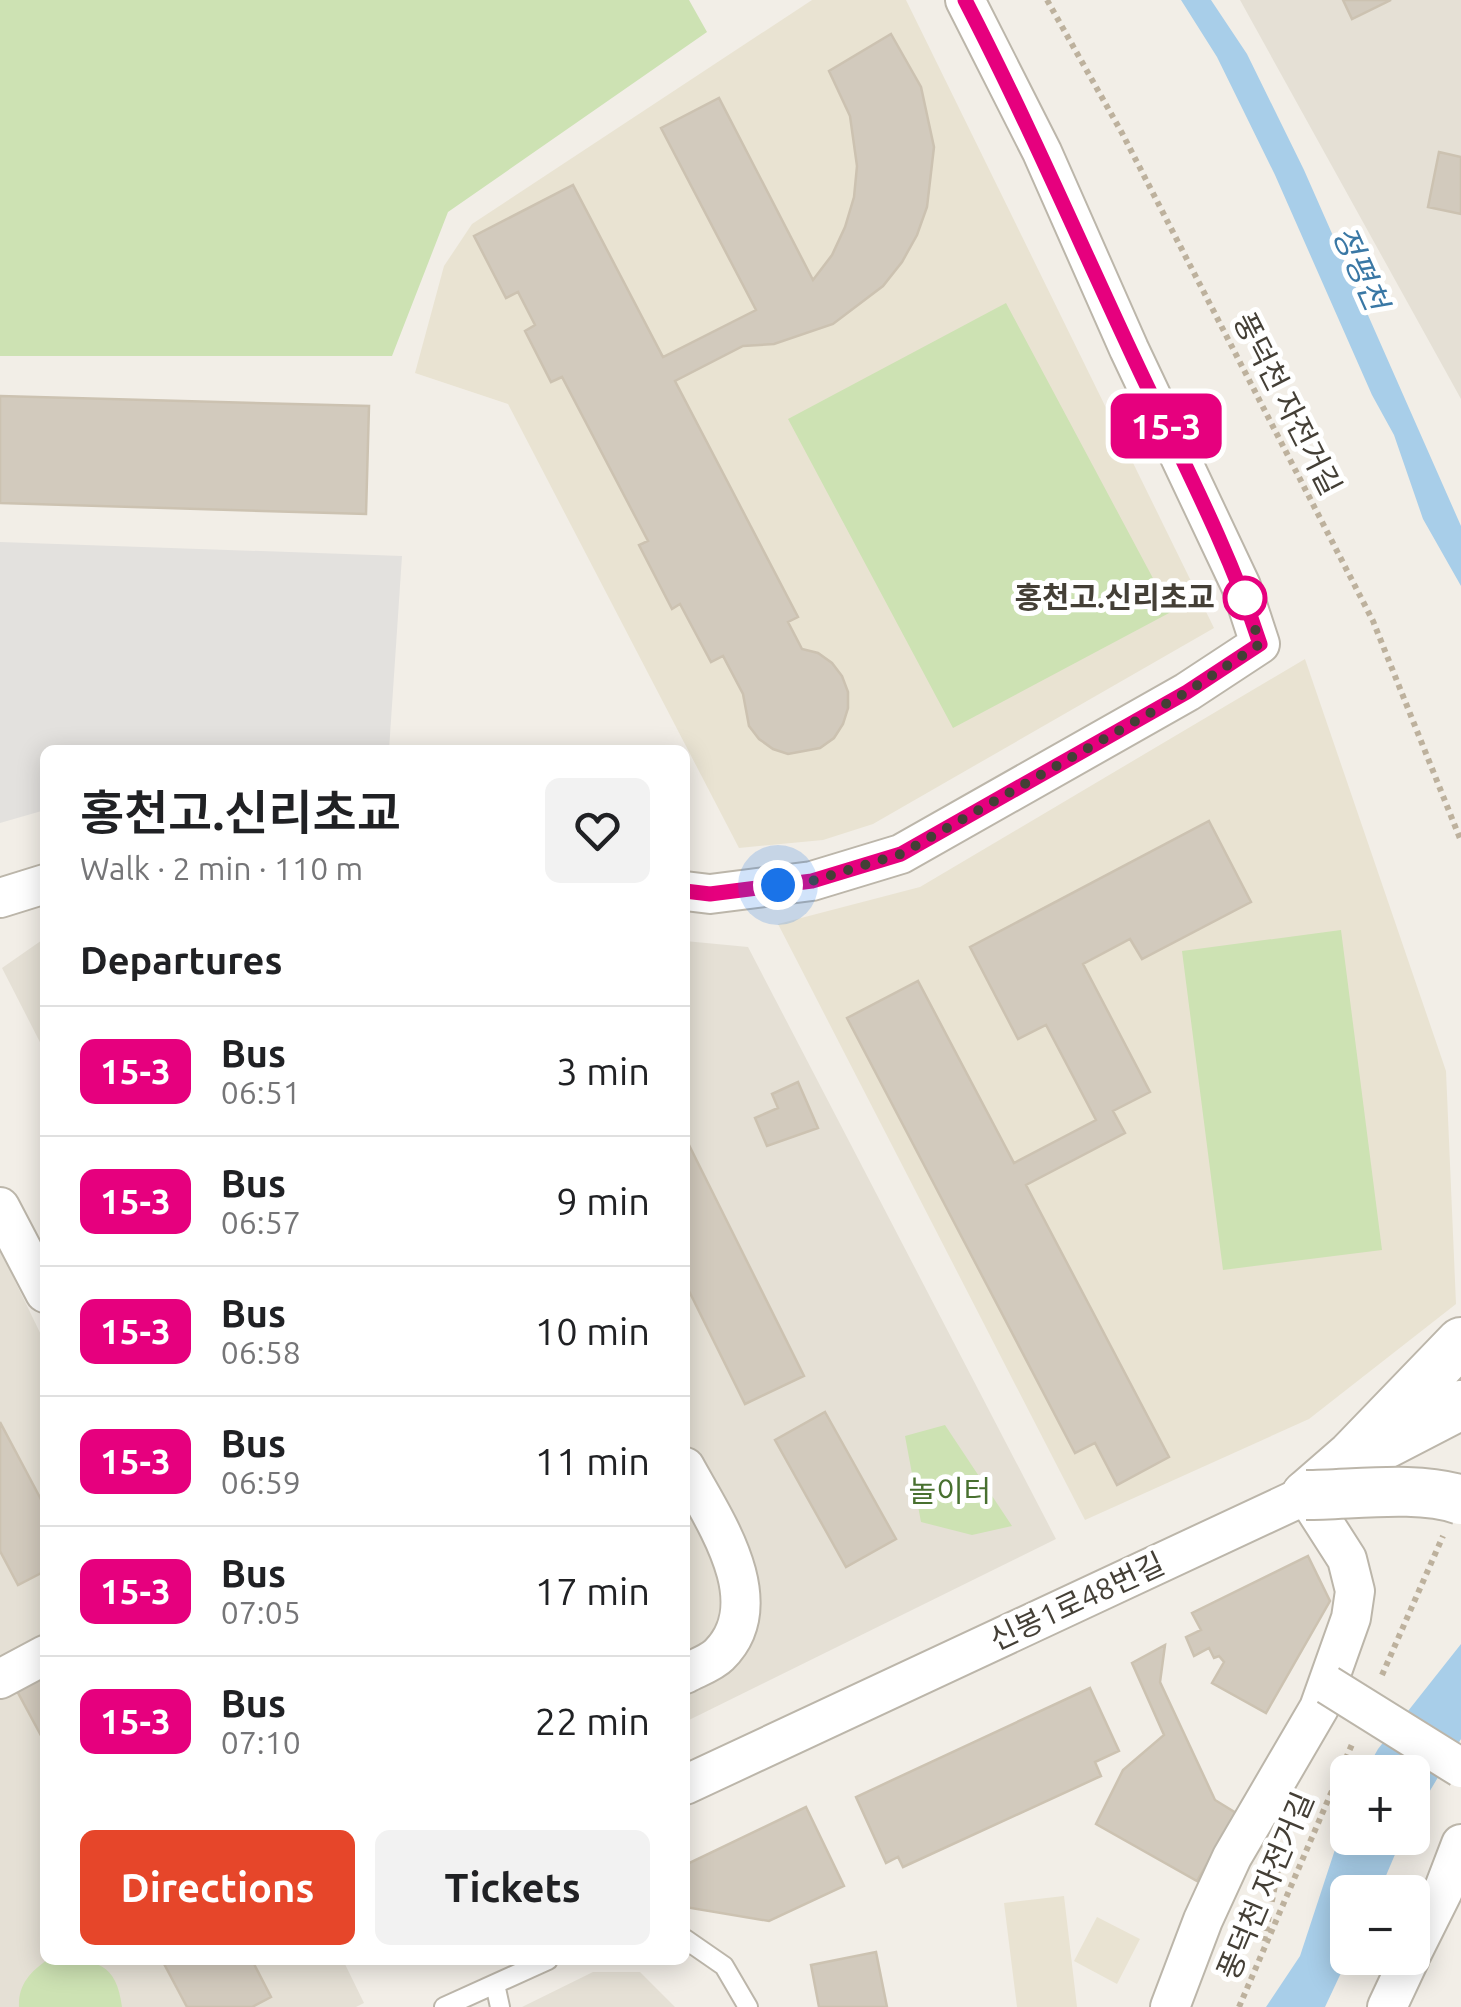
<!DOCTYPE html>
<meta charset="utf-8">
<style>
:root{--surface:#fff;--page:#f2f2f2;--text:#202124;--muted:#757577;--line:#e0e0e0;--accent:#e6462a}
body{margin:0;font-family:Ubuntu,"Noto Sans KR",sans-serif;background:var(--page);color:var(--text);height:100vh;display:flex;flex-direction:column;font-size:38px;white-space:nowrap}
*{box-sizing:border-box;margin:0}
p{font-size:32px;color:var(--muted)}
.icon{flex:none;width:55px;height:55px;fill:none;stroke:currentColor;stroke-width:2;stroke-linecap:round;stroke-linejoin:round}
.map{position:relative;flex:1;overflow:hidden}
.panel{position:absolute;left:40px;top:745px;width:650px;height:1220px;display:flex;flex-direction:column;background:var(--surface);border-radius:15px;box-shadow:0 5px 25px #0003}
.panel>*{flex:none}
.badge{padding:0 20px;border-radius:15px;font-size:35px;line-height:65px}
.controls{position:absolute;left:1330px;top:1755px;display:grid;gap:20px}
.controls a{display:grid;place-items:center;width:100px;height:100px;border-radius:15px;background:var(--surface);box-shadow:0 5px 25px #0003;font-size:50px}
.you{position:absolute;width:50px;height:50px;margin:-25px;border:8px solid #fff;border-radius:50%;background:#1a73e8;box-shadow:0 0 0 15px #1a73e833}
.map>.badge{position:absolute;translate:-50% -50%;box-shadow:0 0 0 5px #fff}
h2{padding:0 40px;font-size:38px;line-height:90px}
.round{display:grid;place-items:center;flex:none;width:105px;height:105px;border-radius:15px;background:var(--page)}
.head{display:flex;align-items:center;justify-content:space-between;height:170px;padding:0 40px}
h1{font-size:48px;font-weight:600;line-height:75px}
.cta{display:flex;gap:20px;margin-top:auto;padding:20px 40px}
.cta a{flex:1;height:115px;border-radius:15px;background:var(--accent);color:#fff;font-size:40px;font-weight:600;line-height:115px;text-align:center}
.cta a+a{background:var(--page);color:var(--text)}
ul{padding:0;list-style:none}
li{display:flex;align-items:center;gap:30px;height:130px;padding:0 40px;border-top:2px solid var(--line)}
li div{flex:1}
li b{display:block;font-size:38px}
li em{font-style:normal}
li .badge{min-width:110px;font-weight:700;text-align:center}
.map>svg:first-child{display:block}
</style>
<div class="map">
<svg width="1461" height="2007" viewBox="0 0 1461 2007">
<rect width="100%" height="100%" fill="#f2eee7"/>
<path fill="#e5e0d5" d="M1240,0H1461V399Z
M45,938V1052L2,968Z
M685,941L748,947L1056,1539L685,1722Z
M0,1250L45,1343V1960H343L364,2003L356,2007H0Z
M593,1972H640L675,2007H522Z"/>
<path fill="#e9e3d2" d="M812,0H906L1214,628L873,824L823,840L739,848L508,404L415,373L444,266L472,224Z
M1305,659L1446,1071L1456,1304L1309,1419L1085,1520L778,924L920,887Z
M1064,1896L1077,2007H1017L1004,1903Z
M1097,1917L1140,1939L1117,1984L1074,1961Z"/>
<path fill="#cde2b3" d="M0,0H689L707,32L448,212L392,356H0Z
M1006,303L1171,612L953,728L788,419Z
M1341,930L1382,1250L1223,1270L1182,951Z
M945,1425L1012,1526L972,1535L921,1522L905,1436Z
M47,1960C88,1960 116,1956 122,2007H19C18,1985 30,1972 47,1960Z"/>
<path fill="#e3e1de" d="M0,542L402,556L389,750H45V810L0,823Z"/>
<path fill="#a8cee9" d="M1181,0H1211L1247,54L1304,170L1461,526V586L1423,519L1394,435L1372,395L1275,175L1217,57Z
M1461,1644V1739L1413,1819L1412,1772H1365L1378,1749Z
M1347,1813L1348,1838H1402L1379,1892H1348V1958L1325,2007H1266L1300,1956Z"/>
<path fill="#d2cabd" stroke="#ccc2b1" stroke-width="2.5" d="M1343,0H1391L1352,19Z
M891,34L921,87L934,147L927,207L917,235L902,262L883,286L833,324L774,344L743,346L675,381L798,617L788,622L802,649L818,653L832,663L842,676L848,692V708L843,724L834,738L820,748L788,754L773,749L759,739L749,726L743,694L723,656L711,662L680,604L672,609L639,545L648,541L562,377L551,382L525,331L535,325L518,292L506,298L474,236L573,185L663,357L756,310L661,128L719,98L813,280L832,255L845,227L854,197L857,166L850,116L829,71Z
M1439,152L1461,157V214L1428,207Z
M0,396L369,406L366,514L0,503Z
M1209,821L1251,902L1142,959L1130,939L1083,964L1150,1092L1113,1111L1125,1133L1026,1185L1169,1457L1117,1485L1095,1443L1075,1453L847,1018L918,981L1014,1163L1096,1120L1046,1025L1018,1039L970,947Z
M798,1082L818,1128L767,1146L755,1118L778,1108L772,1094Z
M688,1143L804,1376L745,1404L685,1283V1145Z
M825,1412L896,1539L846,1567L775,1440Z
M0,1422L45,1507V1571L18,1585L0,1551Z
M1308,1556L1330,1601L1266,1713L1212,1683L1224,1662L1219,1656L1214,1658L1209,1648L1194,1656L1186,1637L1201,1630L1192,1613Z
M1165,1645L1160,1682L1215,1800L1236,1813L1197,1881L1096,1824L1123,1770L1164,1735L1132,1663Z
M45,1676V1743L17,1691Z
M1090,1688L1119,1751L1095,1762L1101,1776L903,1867L898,1857L886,1863L856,1797Z
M806,1807L844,1886L769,1921L685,1907V1865Z
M876,1952L887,2007H819L811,1965Z
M162,1960H252L271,1997L252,2007H187Z"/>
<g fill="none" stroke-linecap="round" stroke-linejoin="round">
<defs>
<path id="service" d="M685,1939L724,1966L748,2007
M495,1984L500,2007
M444,2007L548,1960"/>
<path id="minor" d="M685,891L710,894L812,881L901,854L1187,692L1260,644L1241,586L1129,349L1042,152L965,0
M0,898L45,884
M0,1207L45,1293
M685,1467C712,1517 773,1602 719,1655C711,1663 696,1668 685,1674
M0,1679L45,1655
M685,1785L1306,1495L1347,1559L1355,1591L1351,1618L1319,1708L1232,1857L1203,1920L1170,2007
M1412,1953L1443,1891L1461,1844
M1387,2007L1410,1958"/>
<path id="tertiary" d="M1380,1447L1461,1405
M1306,1495L1352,1455L1461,1342"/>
</defs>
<use href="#service" stroke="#bcb6aa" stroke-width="22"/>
<use href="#minor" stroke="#bcb6aa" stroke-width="42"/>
<use href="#tertiary" stroke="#bcb6aa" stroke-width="52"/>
<path stroke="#bdb19d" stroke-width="6" stroke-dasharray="5 5" stroke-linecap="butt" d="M1047,0L1122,133L1373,621L1461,841
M1382,1675L1443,1536
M1264,1941L1283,1845
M1239,2007L1353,1742"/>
<use href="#service" stroke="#fff" stroke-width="18"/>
<use href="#minor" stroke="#fff" stroke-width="38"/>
<use href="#tertiary" stroke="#fff" stroke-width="48"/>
<defs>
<path id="minor-bridge" d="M1328,1685L1461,1768"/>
<path id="tertiary-bridge" d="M1306,1495C1352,1495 1418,1485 1461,1500"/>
</defs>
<use href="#minor-bridge" stroke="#bcb6aa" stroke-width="42" stroke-linecap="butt"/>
<use href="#tertiary-bridge" stroke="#bcb6aa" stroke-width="52" stroke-linecap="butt"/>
<use href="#minor-bridge" stroke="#fff" stroke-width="38"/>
<use href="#tertiary-bridge" stroke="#fff" stroke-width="48"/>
</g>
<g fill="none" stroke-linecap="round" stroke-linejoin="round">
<defs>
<path id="line" d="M685,891L710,894L812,881L901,854L1187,692L1260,644C1227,543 1176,449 1131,352C1076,234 1025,116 965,0"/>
</defs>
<use href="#line" stroke="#fff" stroke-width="22"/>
<use href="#line" stroke="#e6007e" stroke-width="15"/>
<path stroke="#443f36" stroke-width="10" stroke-dasharray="0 18" d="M778,885L812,881L901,854L1187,692L1260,644L1241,586L1245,598"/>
</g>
<circle fill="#fff" stroke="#e6007e" stroke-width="5" cx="1245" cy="598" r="20"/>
<g text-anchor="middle" stroke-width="10" stroke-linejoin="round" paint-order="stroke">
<g font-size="30" fill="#443f36" stroke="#fff">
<text transform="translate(1287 404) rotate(63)" y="10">풍덕천 자전거길</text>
<text transform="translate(1077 1602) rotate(-25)" y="10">신봉1로48번길</text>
<text transform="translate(1266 1886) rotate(-67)" y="10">풍덕천 자전거길</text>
</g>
<g font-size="30" font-weight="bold" fill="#443f36" stroke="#fff" text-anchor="end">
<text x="1215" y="608">홍천고.신리초교</text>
</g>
<g font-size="30" fill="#48702f" stroke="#fff">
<text x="950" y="1502">놀이터</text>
</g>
<g font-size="32" font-style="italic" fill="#3a78a5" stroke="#fff">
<text transform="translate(1360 268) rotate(66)" y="11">정평천</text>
</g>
</g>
</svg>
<div class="controls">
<a>+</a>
<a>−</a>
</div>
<div class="you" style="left:778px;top:885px"></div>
<b class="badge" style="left:1166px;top:426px;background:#e6007e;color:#fff">15-3</b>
<section class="panel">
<div class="head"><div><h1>홍천고.신리초교</h1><p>Walk · 2 min · 110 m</p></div><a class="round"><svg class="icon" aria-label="heart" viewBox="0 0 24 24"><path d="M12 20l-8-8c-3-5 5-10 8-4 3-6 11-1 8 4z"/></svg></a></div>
<h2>Departures</h2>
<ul>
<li><span class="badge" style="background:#e6007e;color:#fff">15-3</span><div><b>Bus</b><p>06:51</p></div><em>3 min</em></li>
<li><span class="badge" style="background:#e6007e;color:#fff">15-3</span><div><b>Bus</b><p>06:57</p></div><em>9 min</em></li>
<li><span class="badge" style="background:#e6007e;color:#fff">15-3</span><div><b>Bus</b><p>06:58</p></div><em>10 min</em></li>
<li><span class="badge" style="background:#e6007e;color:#fff">15-3</span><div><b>Bus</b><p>06:59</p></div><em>11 min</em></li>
<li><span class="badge" style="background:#e6007e;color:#fff">15-3</span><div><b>Bus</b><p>07:05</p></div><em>17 min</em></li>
<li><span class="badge" style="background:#e6007e;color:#fff">15-3</span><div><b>Bus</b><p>07:10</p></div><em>22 min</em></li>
</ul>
<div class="cta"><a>Directions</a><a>Tickets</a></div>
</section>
</div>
